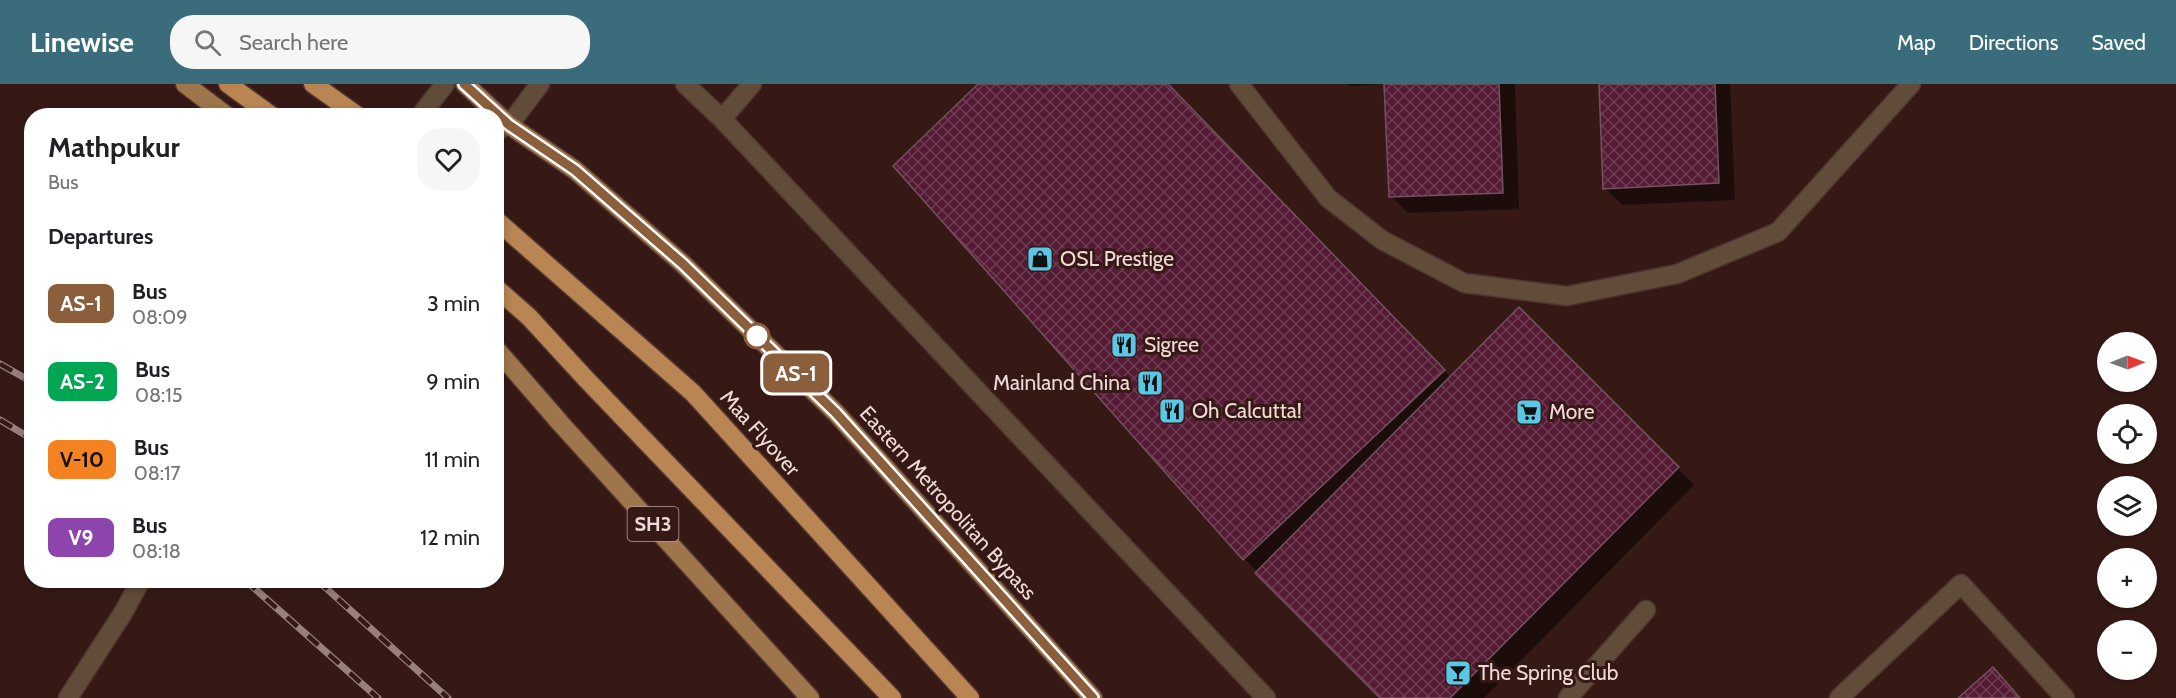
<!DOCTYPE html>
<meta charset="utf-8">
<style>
:root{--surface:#fff;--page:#f6f6f6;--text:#202124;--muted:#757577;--accent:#3a6c7b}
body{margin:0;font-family:Cabin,sans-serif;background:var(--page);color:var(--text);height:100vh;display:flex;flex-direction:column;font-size:22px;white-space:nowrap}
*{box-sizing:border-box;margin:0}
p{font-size:20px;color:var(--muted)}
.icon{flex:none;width:33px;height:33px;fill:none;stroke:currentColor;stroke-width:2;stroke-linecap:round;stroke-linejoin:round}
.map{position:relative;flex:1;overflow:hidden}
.side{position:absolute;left:24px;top:24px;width:480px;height:480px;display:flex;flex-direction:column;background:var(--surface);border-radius:24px;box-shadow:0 3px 9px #0003}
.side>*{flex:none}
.badge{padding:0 12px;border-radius:9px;font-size:21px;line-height:39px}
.needle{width:39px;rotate:89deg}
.tools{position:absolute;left:2097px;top:248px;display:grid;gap:12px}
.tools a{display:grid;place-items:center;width:60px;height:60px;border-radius:50%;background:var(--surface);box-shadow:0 3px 9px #0003;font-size:30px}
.map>.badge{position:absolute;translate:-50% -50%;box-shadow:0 0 0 3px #fff}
h2{padding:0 24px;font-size:22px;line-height:54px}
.round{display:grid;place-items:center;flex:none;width:63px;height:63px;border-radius:24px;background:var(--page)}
.summary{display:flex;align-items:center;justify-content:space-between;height:102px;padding:0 24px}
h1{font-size:28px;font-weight:700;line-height:45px}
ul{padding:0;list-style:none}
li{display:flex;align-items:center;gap:18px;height:78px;padding:0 24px}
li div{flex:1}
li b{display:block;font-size:22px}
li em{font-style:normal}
li .badge{min-width:66px;font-weight:700;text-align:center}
header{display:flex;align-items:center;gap:36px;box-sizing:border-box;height:84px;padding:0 30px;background:var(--accent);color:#fff}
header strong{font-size:28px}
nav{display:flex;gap:33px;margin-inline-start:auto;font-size:21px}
.search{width:420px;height:54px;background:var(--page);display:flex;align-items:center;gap:15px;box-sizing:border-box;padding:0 21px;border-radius:24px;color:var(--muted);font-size:22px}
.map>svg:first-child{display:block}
</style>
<header>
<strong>Linewise</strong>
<div class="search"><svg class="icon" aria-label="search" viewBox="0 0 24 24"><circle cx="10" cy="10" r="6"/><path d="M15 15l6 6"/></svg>Search here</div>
<nav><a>Map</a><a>Directions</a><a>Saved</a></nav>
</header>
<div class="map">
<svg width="2176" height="614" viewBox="0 0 2176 614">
<defs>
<pattern id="building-cross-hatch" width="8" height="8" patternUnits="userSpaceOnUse" patternTransform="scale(1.5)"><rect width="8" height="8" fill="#551b35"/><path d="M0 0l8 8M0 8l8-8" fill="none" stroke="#6e3c52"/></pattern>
</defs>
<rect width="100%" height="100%" fill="#361915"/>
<path fill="#0007" d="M980,0H1167L1451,294L1519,225L1694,401L1484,614H1382L1245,475L895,82Z
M1348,0H1515L1519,125L1408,129L1391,112L1386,0L1350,2Z
M1600,0H1730L1735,116L1622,121L1605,104Z"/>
<path fill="url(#building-cross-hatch)" stroke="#73525e" stroke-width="1.5" d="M978,0H1168L1445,286L1243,476L893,82Z
M1384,0H1499L1503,109L1389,113Z
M1599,0H1715L1719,99L1603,105Z
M1519,223L1679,383L1450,614H1380L1255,489Z
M1993,583L2020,614H1958Z"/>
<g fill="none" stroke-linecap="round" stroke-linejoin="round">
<defs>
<path id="minor" d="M685,0L722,35L1266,614
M1239,0L1328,114L1382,156L1464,199L1567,212L1677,190L1778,148L1911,0
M420,32L445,0
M722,35L752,0
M496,47L509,41L540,0
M68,614L123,529L141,496
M1568,614L1646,526
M1839,614L1961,500L2065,614"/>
<path id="major" d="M185,0L227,32
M465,0L509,41L575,86L683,180L836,329L1093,614
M496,265L562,341L810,614"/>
<path id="highway" d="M228,0L272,32
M313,0L358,32
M496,136L693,309L970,614
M496,204L529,233L586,295L892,614"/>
</defs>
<use href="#minor" stroke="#503430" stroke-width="21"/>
<use href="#major" stroke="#503430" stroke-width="21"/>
<use href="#highway" stroke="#503430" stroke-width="21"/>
<use href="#minor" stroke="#614c39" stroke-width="18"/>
<use href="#major" stroke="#9f754c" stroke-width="18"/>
<use href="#highway" stroke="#b88553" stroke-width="18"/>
<defs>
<path id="rail" d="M0,280L32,298
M0,336L32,355
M245,496L378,614
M317,496L448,614"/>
</defs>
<use href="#rail" stroke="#99807c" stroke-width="7"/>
<use href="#rail" stroke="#361915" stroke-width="4.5" stroke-dasharray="14" stroke-linecap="butt"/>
</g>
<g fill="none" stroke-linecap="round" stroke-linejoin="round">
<defs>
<path id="line" d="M464,0L509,41L575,86L683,180L836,329L1093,614"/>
</defs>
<use href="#line" stroke="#fff" stroke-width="14"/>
<use href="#line" stroke="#8b5e3c" stroke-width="9"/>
</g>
<defs>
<symbol id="shop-square" viewBox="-11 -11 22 22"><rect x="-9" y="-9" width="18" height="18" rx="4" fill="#5ac8e5" stroke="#361915"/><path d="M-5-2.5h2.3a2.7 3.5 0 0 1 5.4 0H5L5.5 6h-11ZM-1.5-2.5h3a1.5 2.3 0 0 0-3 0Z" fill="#111"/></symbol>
<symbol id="restaurant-square" viewBox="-11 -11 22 22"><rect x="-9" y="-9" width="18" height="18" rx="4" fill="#5ac8e5" stroke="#361915"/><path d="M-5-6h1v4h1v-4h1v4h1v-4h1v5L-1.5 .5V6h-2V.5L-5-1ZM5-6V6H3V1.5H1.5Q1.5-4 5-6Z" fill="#111"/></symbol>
<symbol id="supermarket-square" viewBox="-11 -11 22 22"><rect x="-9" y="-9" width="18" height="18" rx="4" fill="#5ac8e5" stroke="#361915"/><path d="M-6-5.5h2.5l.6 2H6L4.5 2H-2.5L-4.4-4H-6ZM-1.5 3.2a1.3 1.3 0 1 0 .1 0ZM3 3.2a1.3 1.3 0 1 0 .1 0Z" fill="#111"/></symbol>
<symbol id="bar-square" viewBox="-11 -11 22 22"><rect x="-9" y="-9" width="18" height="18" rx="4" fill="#5ac8e5" stroke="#361915"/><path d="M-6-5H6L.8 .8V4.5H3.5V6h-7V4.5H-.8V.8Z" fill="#111"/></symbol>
</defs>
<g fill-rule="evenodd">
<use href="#shop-square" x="1025" y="160" width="30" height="30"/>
<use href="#restaurant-square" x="1109" y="246" width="30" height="30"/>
<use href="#restaurant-square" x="1135" y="284" width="30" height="30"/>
<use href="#restaurant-square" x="1157" y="312" width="30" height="30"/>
<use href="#supermarket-square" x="1514" y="313" width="30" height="30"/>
<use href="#bar-square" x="1443" y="574" width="30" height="30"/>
</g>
<circle fill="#fff" stroke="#8b5e3c" stroke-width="3" cx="757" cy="252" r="12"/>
<g text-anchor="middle" stroke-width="6" stroke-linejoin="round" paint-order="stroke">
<rect fill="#361915" stroke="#b8a09d" stroke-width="1.5" x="627.5" y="423" width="51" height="34" rx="4.5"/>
<g font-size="20" font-weight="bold" fill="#efdad7">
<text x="653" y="447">SH3</text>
</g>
<g font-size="21" fill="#efdad7" stroke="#361915" text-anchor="start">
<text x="1060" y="182">OSL Prestige</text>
<text x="1144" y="268">Sigree</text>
<text x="1130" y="306" text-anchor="end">Mainland China</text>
<text x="1192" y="334">Oh Calcutta!</text>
<text x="1549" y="335">More</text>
<text x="1478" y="596">The Spring Club</text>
</g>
<g font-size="21" fill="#efdad7" stroke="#361915">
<text transform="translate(760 349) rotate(48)" y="7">Maa Flyover</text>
<text transform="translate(948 419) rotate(48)" y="7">Eastern Metropolitan Bypass</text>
</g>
</g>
</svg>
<div class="tools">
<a><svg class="needle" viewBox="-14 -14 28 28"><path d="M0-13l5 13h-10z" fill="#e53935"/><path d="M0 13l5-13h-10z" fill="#757577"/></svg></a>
<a><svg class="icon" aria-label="locate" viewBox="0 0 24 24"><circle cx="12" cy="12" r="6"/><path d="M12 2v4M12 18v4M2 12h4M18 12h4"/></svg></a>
<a><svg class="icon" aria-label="layers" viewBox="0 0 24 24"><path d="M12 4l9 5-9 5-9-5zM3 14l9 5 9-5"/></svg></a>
<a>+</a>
<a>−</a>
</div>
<b class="badge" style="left:796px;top:289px;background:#8b5e3c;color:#fff">AS-1</b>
<section class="side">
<div class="summary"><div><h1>Mathpukur</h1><p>Bus</p></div><a class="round"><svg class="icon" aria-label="heart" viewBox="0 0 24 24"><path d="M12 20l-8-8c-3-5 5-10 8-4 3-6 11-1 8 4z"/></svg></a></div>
<h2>Departures</h2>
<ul>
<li><span class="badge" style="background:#8b5e3c;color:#fff">AS-1</span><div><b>Bus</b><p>08:09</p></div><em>3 min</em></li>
<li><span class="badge" style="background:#00a651;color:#fff">AS-2</span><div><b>Bus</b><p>08:15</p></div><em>9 min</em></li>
<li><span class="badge" style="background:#f58220;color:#111">V-10</span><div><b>Bus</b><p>08:17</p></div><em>11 min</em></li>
<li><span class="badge" style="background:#8e44ad;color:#fff">V9</span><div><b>Bus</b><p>08:18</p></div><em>12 min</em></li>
</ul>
</section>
</div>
